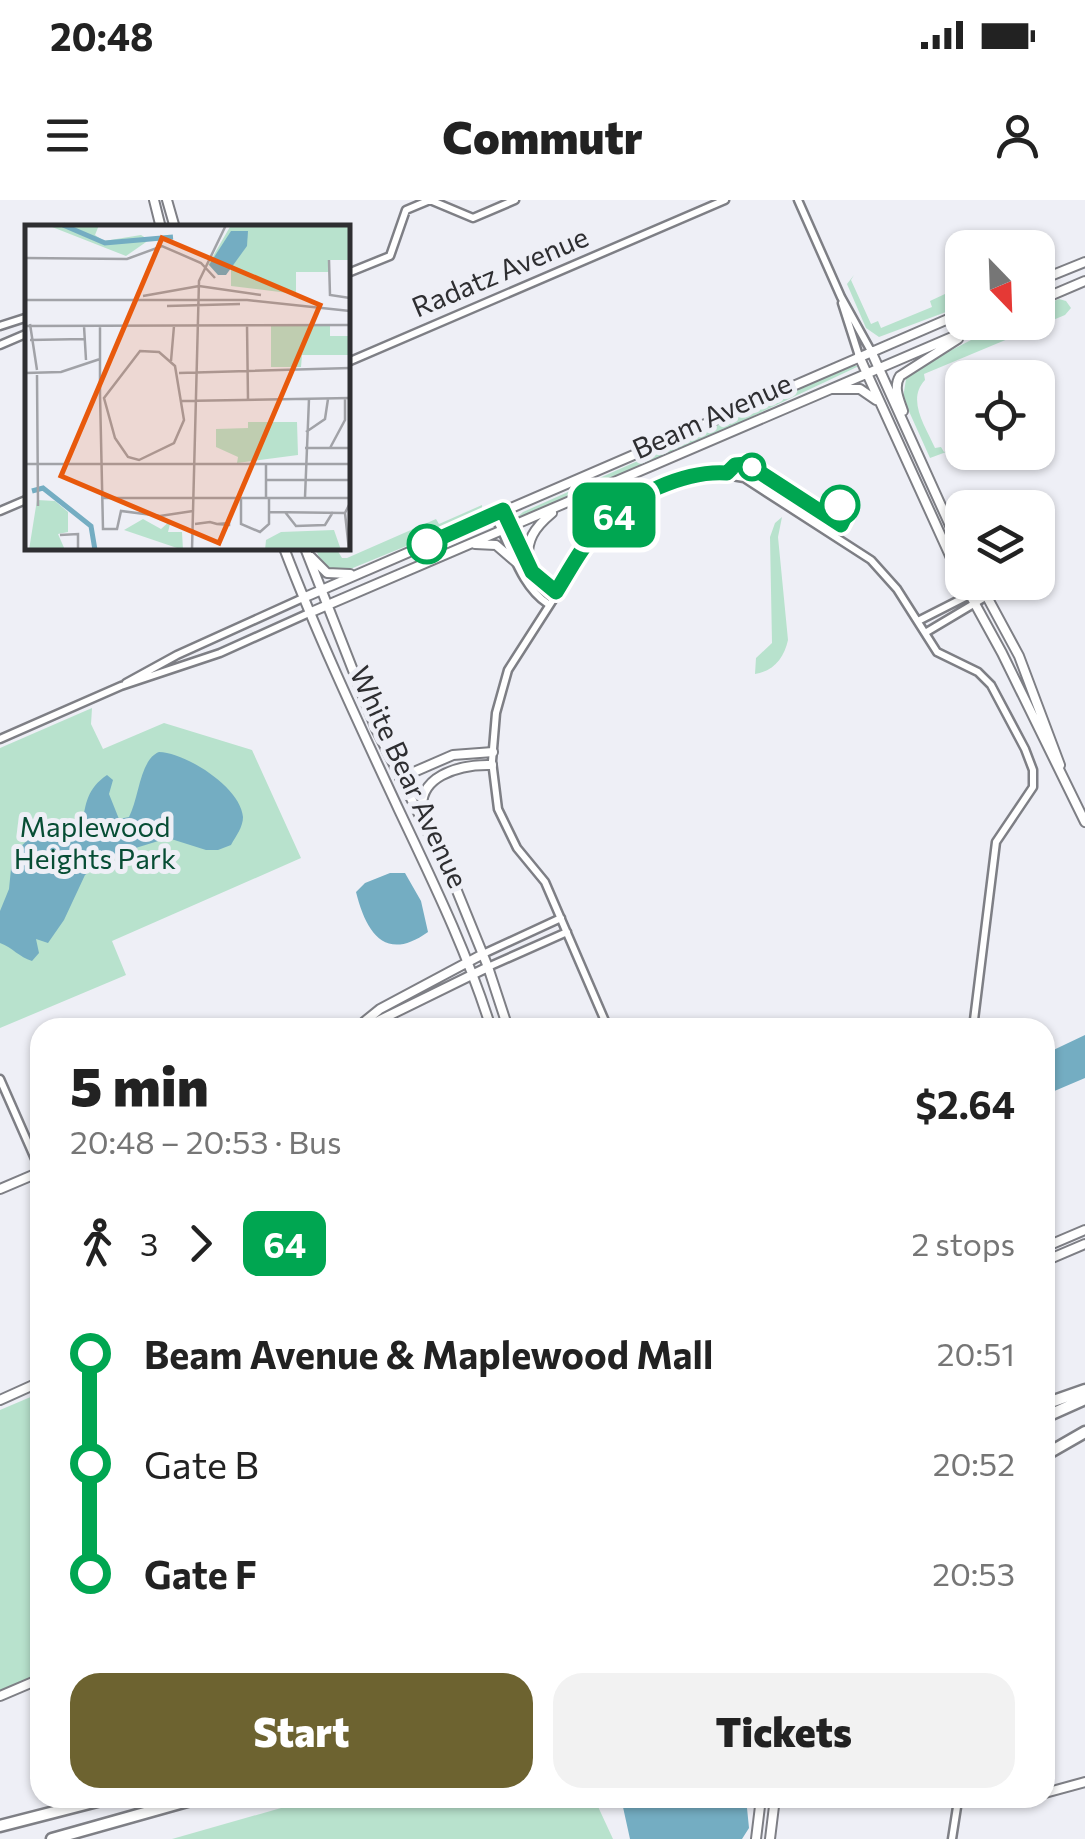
<!DOCTYPE html>
<meta charset="utf-8">
<style>
:root{--surface:#fff;--page:#f2f2f2;--text:#222;--muted:#767676;--accent:#6d6330}
body{margin:0;font-family:Commissioner,sans-serif;background:var(--page);color:var(--text);height:100vh;display:flex;flex-direction:column;font-size:38px;white-space:nowrap}
*{box-sizing:border-box;margin:0}
p{font-size:32px;color:var(--muted)}
.icon{flex:none;width:55px;height:55px;fill:none;stroke:currentColor;stroke-width:2;stroke-linecap:round;stroke-linejoin:round}
.map{position:relative;flex:1;overflow:hidden}
.details{position:absolute;left:30px;top:818px;width:1025px;height:790px;display:flex;flex-direction:column;background:var(--surface);border-radius:30px;box-shadow:0 2px 8px #0004}
.details>*{flex:none}
.badge{padding:0 20px;border-radius:15px;font-size:35px;line-height:65px}
.needle{width:65px;rotate:157deg}
.buttons{position:absolute;left:945px;top:30px;display:grid;gap:20px}
.buttons a{display:grid;place-items:center;width:110px;height:110px;border-radius:20px;background:var(--surface);box-shadow:0 2px 8px #0004;font-size:50px}
.map>.badge{position:absolute;translate:-50% -50%;box-shadow:0 0 0 5px #fff}
.legs{display:flex;align-items:center;gap:15px;height:110px;padding:0 40px;font-size:32px}
.legs p{margin-inline-start:auto}
.overview{display:flex;align-items:center;justify-content:space-between;height:170px;padding:0 40px}
h1{font-size:55px;font-weight:800;line-height:75px}
.button{display:flex;gap:20px;margin-top:auto;padding:20px 40px}
.button a{flex:1;height:115px;border-radius:30px;background:var(--accent);color:#fff;font-size:40px;font-weight:800;line-height:115px;text-align:center}
.button a+a{background:var(--page);color:var(--text)}
ul{padding:0 40px;list-style:none}
li{display:flex;align-items:center;gap:35px;height:110px;font-size:38px}
li i{display:grid;place-items:center;width:15px;height:100%;margin:0 12px;background:currentColor}
li i::after{content:'';width:25px;height:25px;margin:-12px;border:8px solid;border-radius:50%;background:var(--surface)}
li p{margin-inline-start:auto}
li:first-child i{background:linear-gradient(#0000 50%,currentColor 0)}
li:last-child i{background:linear-gradient(currentColor 50%,#0000 0)}
.status{display:flex;justify-content:space-between;align-items:center;height:70px;padding:0 50px;background:var(--surface);direction:ltr}
.status svg{height:28px;fill:currentColor}
header{display:flex;justify-content:space-between;align-items:center;height:130px;padding:0 40px;background:var(--surface);font-size:45px;font-weight:800}
.map>svg:first-child{display:block}
</style>
<div class="status"><b>20:48</b><svg viewBox="0 0 49 12"><path d="M0 12V9h3v3zM5 12V6h3v6zM10 12V3h3v9zM15 12V0h3v12zM26 1h20v11H26zM47 4h2v5h-2z"/></svg></div>
<header><svg class="icon" aria-label="menu" viewBox="0 0 24 24"><path d="M4 6h16M4 12h16M4 18h16"/></svg>Commutr<svg class="icon" aria-label="person" viewBox="0 0 24 24"><circle cx="12" cy="8" r="4"/><path d="M4 21q1-7 8-7t8 7"/></svg></header>
<div class="map">
<svg width="1085" height="1639" viewBox="0 0 1085 1639">
<rect width="100%" height="100%" fill="#eeeff6"/>
<path fill="#b8e2cd" d="M854,75L851,80L871,124L878,121L881,128L932,107L930,101L962,86V106L879,137L866,128L847,84Z
M1059,99L1066,101L1071,108L1065,115L924,174L925,180C906,200 926,227 935,248L941,247L944,252L955,247V242L957,248L930,258L903,198L907,173L1004,123L1038,122V108Z
M851,166H859L713,235L515,319L523,312Z
M482,305V315L343,372H333L319,357L315,348H336L342,358H347L436,319L439,324Z
M782,317L778,337L788,440C784,458 774,471 755,474L756,458L772,443L770,337L775,323Z
M92,508L91,524L103,549L164,523L252,550L301,658L112,741L126,775L0,828V548Z
M40,1193V1474L0,1491V1210Z
M316,1598H594L613,1639H172Z"/>
<path fill="#74adc2" d="M159,552C187,553 241,588 243,617C243,627 236,636 231,645L218,650H206L168,638L113,655L85,675L64,720L48,743L36,739L39,753L32,761C19,757 13,748 0,743V711L9,689L12,659L16,651L33,635L82,625C86,602 87,589 107,575L113,580L109,594L119,619L129,617C139,598 140,559 159,552Z
M390,673H405L421,701L428,732C385,763 366,732 356,692L365,683Z
M1085,835V878L1045,895V854Z
M621,1598H746L749,1628L742,1639H630Z"/>
<g fill="none" stroke-linecap="round" stroke-linejoin="round">
<defs>
<path id="street" d="M798,0L841,97L871,151
M348,73L390,56L406,10L430,0L473,18L515,0
M842,103L859,156
M0,126L28,117
M0,145L28,133
M348,162L725,0
M0,311L28,299
M503,311L533,372L556,392
M493,314C511,344 518,384 548,404
M918,421L983,388
M925,433L987,396
M126,483L177,455L303,398
M0,539L121,486L220,453L309,413
M483,754L561,718
M488,767L567,732
M608,828L545,682L517,648L498,609L492,561L496,513L508,470L599,328L646,295L709,272L744,278L871,360L897,389L937,452L978,472L991,485L1025,549L1033,570V587L996,642L973,828
M0,879L40,970
M952,1639L957,1607"/>
<path id="secondary" d="M154,0L161,28
M167,0L175,28
M1038,81L1085,62
M1038,101L1085,81
M871,151L962,352
M859,156L962,382
M833,189H860L876,200
M903,211C899,199 893,187 900,176L958,139
M475,344L496,345L517,363
M284,348C318,437 358,522 398,608C432,680 467,751 491,828
M305,348L376,529L455,686L488,767L508,828
M311,357L327,373L350,374
M528,364C526,340 534,328 552,313
M963,382L1002,453L1085,622
M979,382L1019,456L1060,565
M303,398L962,113
M309,413L987,122
M400,578L453,555L493,552
M424,617C412,576 461,564 492,565
M364,822L380,809L483,754
M357,828L376,822L488,767
M0,989L40,972
M1045,1047L1085,1030
M1045,1061L1085,1044
M0,1200L40,1182
M0,1496L40,1479
M1045,1593L1085,1582
M756,1639L761,1598
M770,1639L775,1598"/>
<path id="highway" d="M1045,1204L1085,1190
M1045,1217L1085,1199
M1045,1255L1085,1232
M0,1626L109,1598
M52,1639L198,1598"/>
</defs>
<use href="#street" stroke="#7e7f85" stroke-width="11"/>
<use href="#secondary" stroke="#7e7f85" stroke-width="12"/>
<use href="#highway" stroke="#7e7f85" stroke-width="15"/>
<use href="#street" stroke="#fff" stroke-width="6"/>
<use href="#secondary" stroke="#fff" stroke-width="8"/>
<use href="#highway" stroke="#fff" stroke-width="10"/>
</g>
<g fill="none" stroke-linecap="round" stroke-linejoin="round">
<defs>
<path id="line-1" d="M427,344L503,310L532,372L556,392C569,371 582,346 600,327C629,296 685,270 727,273L735,265L747,264L841,325L845,317L840,305"/>
</defs>
<use href="#line-1" stroke="#fff" stroke-width="22"/>
<use href="#line-1" stroke="#00a651" stroke-width="15"/>
</g>
<g fill="#fff" stroke="#00a651" stroke-width="5">
<circle cx="752" cy="267" r="12"/>
<circle cx="840" cy="305" r="18"/>
<circle cx="427" cy="344" r="18"/>
</g>
<g text-anchor="middle" stroke-width="10" stroke-linejoin="round" paint-order="stroke">
<g font-size="28" fill="#2e2e31" stroke="#eeeff6">
<text transform="translate(500 72) rotate(-23)" y="10">Radatz Avenue</text>
<text transform="translate(712 216) rotate(-24)" y="10">Beam Avenue</text>
<text transform="translate(409 577) rotate(65)" y="10">White Bear Avenue</text>
</g>
<g font-size="28" fill="#074d34" stroke="#eeeff6">
<text x="95" y="637">Maplewood<tspan x="95" dy="32">Heights Park</tspan></text>
</g>
</g>
<g transform="translate(25 25)">
<rect width="325" height="325" fill="#eeeff6"/>
<path d="M22,0H74L70,10L79,16L116,10L124,15L101,31ZM206,0H325V35H305L304,47H271V69L206,61V41L183,40ZM246,101H305V111H325V130H277L276,142H246ZM223,197H272L273,230L212,238L213,232L191,222V204L223,203ZM12,275L30,276L43,287V307L33,309L40,325H4ZM118,294L136,304L146,295L143,307H157L158,325L99,305ZM309,305L316,325H240L241,315L256,307Z" fill="#b8e2cd"/>
<path d="M206,6H223L222,21L201,50H193L184,40Z" fill="#74adc2"/>
<path fill="none" stroke="#74adc2" stroke-width="5" d="M38,0L80,18L148,12M7,266L18,263L66,301L70,325"/>
<path fill="none" stroke="#a1a2a7" stroke-width="2.5" d="M0,33L102,34L137,21L176,38L190,53M304,35L305,70L325,73M118,71L174,61L236,70M0,75H222L325,86M142,81L215,79M5,99L12,145M222,100L223,174M0,101L325,100M59,101L61,135M5,115L59,114M115,126L134,127L150,141L159,195L149,218L114,235L103,232L90,213L79,173ZM146,136L149,101M0,148L36,147L75,134M154,148L325,143M12,150L13,281M75,169L78,304H92L96,286L135,291L168,286M75,169V100M157,176L325,173M281,207L300,194L303,174M280,223H325M305,223L320,195V173M0,239H325M241,240V272M241,255H325M280,272L284,174M78,273H325M216,273V299L235,307L244,299V272M244,287L320,288M260,287L271,301L300,300L308,287M170,299L185,297L192,299L204,300V298L192,299M35,310L53,309V325M167,325L174,56L201,0M324,325L320,288L325,278"/>
<path fill="#e8590c" fill-opacity="0.15" stroke="#e8590c" stroke-width="5" d="M137,13L295,80L194,318L36,251Z"/>
<rect width="325" height="325" fill="none" stroke="#2e2e31" stroke-width="5"/>
</g>
</svg>
<div class="buttons">
<a><svg class="needle" viewBox="-14 -14 28 28"><path d="M0-13l5 13h-10z" fill="#e53935"/><path d="M0 13l5-13h-10z" fill="#767676"/></svg></a>
<a><svg class="icon" aria-label="locate" viewBox="0 0 24 24"><circle cx="12" cy="12" r="6"/><path d="M12 2v4M12 18v4M2 12h4M18 12h4"/></svg></a>
<a><svg class="icon" aria-label="layers" viewBox="0 0 24 24"><path d="M12 4l9 5-9 5-9-5zM3 14l9 5 9-5"/></svg></a>
</div>
<b class="badge" style="left:614px;top:315px;background:#00a651;color:#fff">64</b>
<section class="details">
<div class="overview"><div><h1>5 min</h1><p>20:48 – 20:53 · Bus</p></div><b>$2.64</b></div>
<div class="legs"><svg class="icon" aria-label="walk" viewBox="0 0 24 24"><circle cx="13" cy="4" r="2"/><path d="M13 8l-2 6 4 7M11 14l-3 7M7 12l3-4h3l4 4"/></svg>3<svg class="icon" aria-label="forward" viewBox="0 0 24 24"><path d="M9 5l7 7-7 7"/></svg><b class="badge" style="background:#00a651;color:#fff">64</b><p>2 stops</p></div>
<ul>
<li><i style="color:#00a651"></i><b>Beam Avenue &amp; Maplewood Mall</b><p>20:51</p></li>
<li><i style="color:#00a651"></i><span>Gate B</span><p>20:52</p></li>
<li><i style="color:#00a651"></i><b>Gate F</b><p>20:53</p></li>
</ul>
<div class="button"><a>Start</a><a>Tickets</a></div>
</section>
</div>
